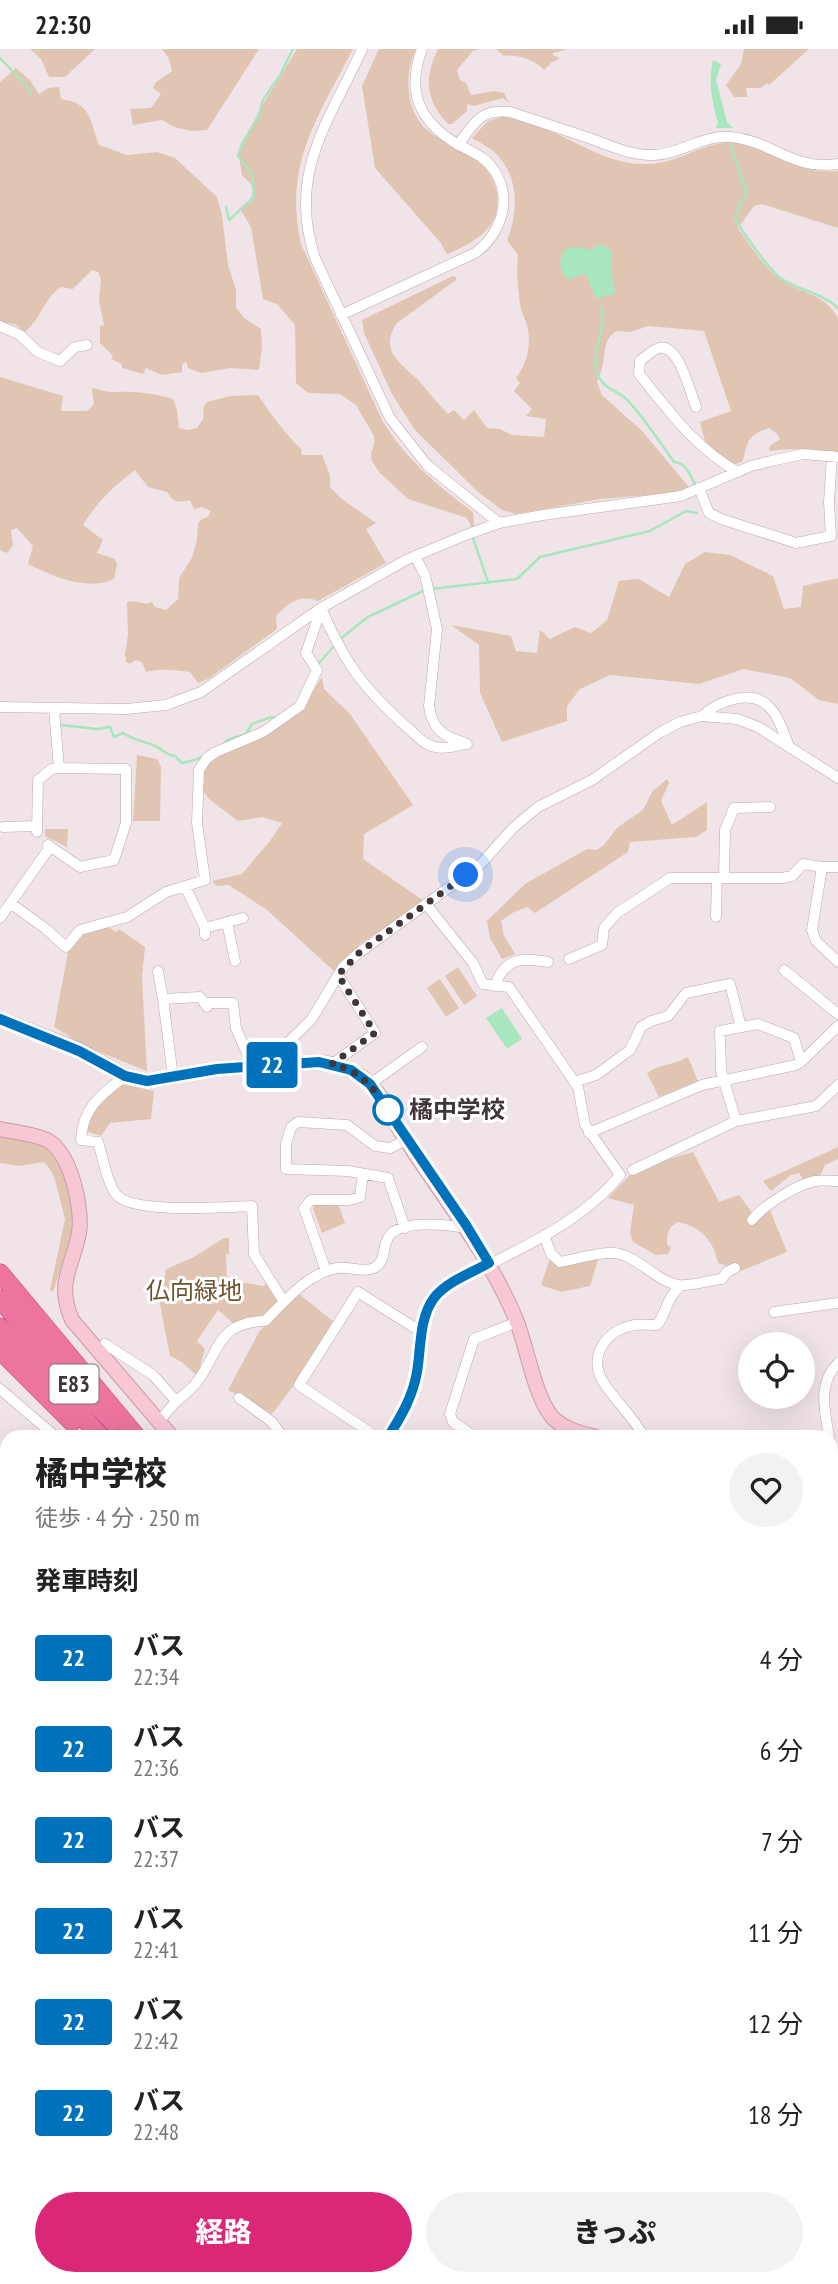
<!DOCTYPE html>
<html lang="ja">
<meta charset="utf-8">
<style>
:root{--surface:#fff;--page:#f2f2f2;--text:#222;--muted:#767676;--accent:#db2777}
body{margin:0;font-family:"PT Sans Narrow","Noto Sans JP",sans-serif;background:var(--page);color:var(--text);height:100vh;display:flex;flex-direction:column;font-size:26px;white-space:nowrap}
*{box-sizing:border-box;margin:0}
p{font-size:23px;color:var(--muted)}
.icon{flex:none;width:38px;height:38px;fill:none;stroke:currentColor;stroke-width:2;stroke-linecap:round;stroke-linejoin:round}
.map{position:relative;flex:1;overflow:hidden}
.sheet{position:absolute;left:0px;top:1381px;width:838px;height:856px;display:flex;flex-direction:column;background:var(--surface);border-radius:21px 21px 0 0;box-shadow:0 7px 28px #0002}
.sheet>*{flex:none}
.badge{padding:0 14px;border-radius:5px;font-size:24px;line-height:46px}
.buttons{position:absolute;left:738px;top:1283px;display:grid;gap:14px}
.buttons a{display:grid;place-items:center;width:77px;height:77px;border-radius:50%;background:var(--surface);box-shadow:0 7px 28px #0002;font-size:35px}
.you{position:absolute;width:35px;height:35px;margin:-18px;border:5px solid #fff;border-radius:50%;background:#1a73e8;box-shadow:0 0 0 10px #1a73e833}
.map>.badge{position:absolute;translate:-50% -50%;box-shadow:0 0 0 4px #fff}
h2{padding:0 35px;font-size:26px;line-height:63px}
.round{display:grid;place-items:center;flex:none;width:74px;height:74px;border-radius:37px;background:var(--page)}
.summary{display:flex;align-items:center;justify-content:space-between;height:119px;padding:0 35px}
h1{font-size:33px;font-weight:800;line-height:52px}
.primary-button{display:flex;gap:14px;margin-top:auto;padding:14px 35px}
.primary-button a{flex:1;height:80px;border-radius:42px;background:var(--accent);color:#fff;font-size:28px;font-weight:800;line-height:80px;text-align:center}
.primary-button a+a{background:var(--page);color:var(--text)}
ul{padding:0;list-style:none}
li{display:flex;align-items:center;gap:21px;height:91px;padding:0 35px}
li div{flex:1}
li b{display:block;font-size:26px}
li em{font-style:normal}
li .badge{min-width:77px;font-weight:700;text-align:center}
.status{display:flex;justify-content:space-between;align-items:center;height:49px;padding:0 35px;background:var(--surface);direction:ltr}
.status svg{height:19px;fill:currentColor}
.map>svg:first-child{display:block}
</style>
<div class="status"><b>22:30</b><svg viewBox="0 0 49 12"><path d="M0 12V9h3v3zM5 12V6h3v6zM10 12V3h3v9zM15 12V0h3v12zM26 1h20v11H26zM47 4h2v5h-2z"/></svg></div>
<div class="map">
<svg width="838" height="2235" viewBox="0 0 838 2235">
<rect width="100%" height="100%" fill="#f0e4e8"/>
<path fill="#e0c5b2" d="M30,0H95L65,28H49L41,10Z
M162,0H259L207,81L191,82L174,78L162,71L133,76L130,60L151,59L161,45L153,39L156,33L172,22L169,10Z
M297,0H353C318,69 283,114 301,195L383,373C407,411 438,437 473,463L474,479H472L467,469L408,450L380,424L372,412L371,404L374,396V387L356,356L340,345L308,344L296,334L295,276L277,255L263,250L251,178L240,160L249,152L254,143L252,136L242,126L238,102L263,55Z
M379,0H416C404,25 405,61 427,81C444,95 466,101 482,116C490,123 495,134 497,144C502,179 475,193 447,205L440,193L375,119L362,37Z
M438,0H480L473,2L457,21L460,31L466,34L471,46L494,42L504,44L509,54L503,49L474,57L467,55V62L452,75H448C425,51 424,29 438,0Z
M496,0H565V1L553,4V6L559,9L557,11L552,13L544,21C536,11 516,5 504,7Z
M744,0H809L769,36L767,34L761,39H746L747,48H734L726,36L741,15Z
M16,19L30,31L39,45L48,39L59,38L61,50C92,55 89,69 99,96L127,106L157,103L175,109L217,148L222,166L228,216L236,241V258L244,269L261,280L262,298L259,321L231,319L201,324L188,319L186,313L182,315V323L162,326L146,319L143,325L122,319V315L111,310L113,307L100,294V277L104,276L99,252L101,230L98,223L92,221L73,240L61,238C44,249 41,270 25,283L15,275L0,273V33Z
M505,67C555,73 596,117 648,115C685,114 709,86 746,95C755,97 763,102 771,106C793,116 814,125 838,122V179L762,155L754,157L738,179C747,192 767,222 780,230C802,246 822,242 838,269V403L788,400L769,402L770,397L780,390L777,385L769,379C748,386 747,393 743,412L734,416L706,396L700,373L731,362L704,282L648,277L631,283L616,282C603,292 606,300 603,315C602,321 599,327 597,333L602,346L642,382L689,438L671,444L601,450L516,465L502,461L477,442L415,381L392,345L364,284L362,271L453,227L456,228V231L397,274C378,302 401,314 419,332C429,343 438,355 448,365L454,361L464,371L474,361L487,379L500,380L512,386L544,388L546,370L526,367L532,360L514,342L520,334L516,329C527,315 532,295 527,276C525,269 521,263 520,255C518,238 516,223 518,206L507,191C519,163 519,126 495,104C489,98 480,94 472,89L488,72Z
M0,328L63,347L61,362H87L94,355L92,339C99,340 108,344 115,343C134,342 153,344 173,350L177,361L179,379L189,381L197,379L203,370L204,357L207,353L230,347L258,346C268,361 288,389 301,399L302,406H322L330,426V438L342,450L376,474L366,480L386,514L318,552C300,545 288,554 276,567L277,580L208,630L198,634L190,623C175,621 161,619 146,623L142,613L136,611L130,615L126,613L125,605L128,586L127,553C136,550 143,557 152,553L155,558L166,561L178,550L179,529L192,509L197,491L198,475L202,470L208,468L211,462L201,458L194,460L190,451C177,454 174,454 167,443L148,438L135,421C114,437 97,453 83,476L103,491L97,504L115,510L117,515L114,530C87,543 53,527 28,515L33,497L17,479L11,481L13,496L7,504L0,501Z
M705,503L730,506L773,527L784,560L801,558L803,537L838,529V655L819,651L790,629L744,620L699,635L610,626L580,640L567,657V672L502,693L480,644L479,596L451,576L511,587L516,602L537,604L540,581L550,590L575,578L591,584L607,571L619,532L639,530L669,548L685,515Z
M322,628L324,640L350,665L413,756L364,785L363,810L424,852L360,895L335,923L267,861L229,836L217,837L212,832L242,825L270,792L282,774L262,768L238,772L209,750L198,735L202,718L252,683L301,661Z
M137,706L157,710L161,718L160,772H133Z
M667,730L669,734L661,752L672,776L707,753V781L696,788L630,793L628,803L535,864L527,858L512,864L501,872L504,887L515,905L502,910L490,889L487,872L525,835L587,800L596,801L603,797L618,778L643,761L652,743Z
M45,780H68L67,798L45,787Z
M106,876L116,883L119,880L145,898L142,928L147,1022L85,997L54,978L69,898L81,882Z
M458,918L477,947L464,956L445,927Z
M440,930L459,959L446,968L427,939Z
M688,1008L698,1032L659,1048L647,1024C659,1015 675,1016 688,1008Z
M122,1035L154,1042L151,1070L110,1074L101,1087L86,1082L94,1060Z
M0,1085L44,1096L62,1115L74,1163L73,1182L53,1243L50,1241L65,1170L55,1131L51,1122L44,1113L19,1117L0,1114Z
M838,1098V1110L825,1116L819,1129L804,1132L799,1124L791,1126L771,1142L763,1132Z
M693,1103L719,1153L739,1146L757,1170L770,1161L787,1203L741,1222L718,1214C714,1192 700,1177 678,1173C668,1178 667,1184 667,1195L671,1199L668,1205L656,1206L633,1193L630,1184L634,1156L608,1149L630,1126L662,1112Z
M315,1156L339,1157L345,1174L322,1184L313,1160Z
M224,1189H229V1205H226L227,1231L263,1237L268,1234L281,1251L264,1268H247L234,1275L218,1261L197,1292L205,1300L197,1327L182,1313L170,1307L160,1255L166,1220L192,1209Z
M578,1210L598,1211L590,1237L561,1243L541,1236L549,1212L568,1214Z
M298,1244L334,1273L298,1331L272,1365L228,1341L259,1283Z
M838,1900V2235H344L343,2230H831V1905Z"/>
<path fill="#a7e6bf" d="M713,11L721,15L716,31L727,73L733,79H716L718,74C712,52 708,34 713,11Z
M599,195C600,196 608,198 609,199C615,205 609,232 616,244L596,250L586,225L574,228L570,232C558,222 557,210 567,199L580,198L591,201Z
M502,959L522,990L507,1000L486,969Z"/>
<g fill="none" stroke-linecap="round" stroke-linejoin="round">
<path stroke="#a7e6bf" stroke-width="2.5" d="M0,9L25,35L31,46
M729,92L747,145L741,153L735,170C747,189 762,212 779,228C795,241 822,243 838,259
M226,158L229,171L254,148L252,125L238,107L242,95L259,66L263,51L280,26L293,0
M601,259C607,279 591,302 597,323C601,338 613,340 624,348C638,360 662,396 674,413C687,414 689,425 695,435
M473,489L488,533
M431,540L517,530L540,508L650,482L686,462L697,464
M340,590L368,568L425,541
M317,616L336,595
M60,676L97,680L110,678L114,688L123,684C133,691 144,692 155,697C164,701 166,706 175,707L182,714L198,710L211,701
M223,696L227,691L246,685L252,675L271,668L276,669"/>
<defs>
<path id="street" d="M362,0C329,73 287,124 315,209L390,369L427,416L499,474
M458,96C475,73 480,60 510,63C537,72 565,81 592,90C611,97 632,107 654,106C681,105 704,85 731,88C772,92 793,122 838,115
M341,266L475,204C506,182 515,138 485,111C477,104 466,100 457,95C419,72 406,43 422,0
M0,277L20,286L38,303L60,312L75,298L87,296
M696,358C690,343 679,294 659,299C652,301 645,308 640,312L639,325C669,362 695,399 738,423
M699,439L709,464L721,470L796,494L831,487L829,453L832,407
M415,507L425,526L437,580L429,657C432,679 443,688 463,693
M321,559C345,615 364,640 409,680C417,687 424,696 435,698C444,701 457,696 467,695
M0,658L126,660L166,656L201,643L321,559L406,511L463,487L499,474L543,466L681,447L751,417L771,412L803,405L838,408
M54,660L59,719
M702,667C717,653 751,639 768,657C779,666 783,684 789,697
M3,778L37,777
M37,783L38,731L52,720L59,719L126,720V774L114,811L80,818L48,796
M822,818L812,881L816,892L838,913
M724,829L725,781L734,759L770,758
M185,837L205,879V886
M10,854L46,880L66,898L80,881L127,868L166,843L205,831L197,774L199,721L207,709L216,703L263,683L300,657L317,621L306,604L321,560
M716,868L717,829
M0,869L50,798
M227,873L235,912
M205,879L243,869
M569,910L602,896L604,879L617,864L670,829H782L792,827L803,815L822,818H838
M784,921L838,965
M158,922L163,950
M495,937C505,907 523,909 548,913
M206,954H233L236,979L253,1018
M801,1013L838,977
M332,1015L375,984L338,926
M265,1016L311,971L343,918L360,903L480,816L513,779L538,758L592,731L659,684L680,673L702,667L737,670L758,678L838,729
M125,1027C100,1047 83,1058 81,1091L98,1093C103,1109 106,1130 115,1144C128,1166 226,1158 252,1157L254,1205L284,1253
M173,1028L163,950L200,948L207,958
M574,1033L596,1026L630,1001L641,978L651,972L668,967L686,944L730,935L741,978
M370,1035L422,998
M589,1084L702,1036L796,1016L801,1013L794,989L758,975L720,982L721,1022L736,1072
M633,1121L736,1072L816,1057L838,1036
M752,1171C764,1156 796,1136 815,1132C822,1131 831,1132 838,1132
M405,1179L388,1129L348,1122L286,1120V1095L291,1078L298,1073L347,1076L375,1097L390,1099L406,1091
M544,1186L551,1205L560,1213C577,1210 596,1203 614,1204C635,1205 656,1232 678,1236C688,1238 710,1231 722,1230L727,1223L735,1219
M326,1222L304,1159L311,1151H349L360,1148L363,1125
M774,1263L838,1254
M105,1295L153,1326L176,1352
M0,1340L56,1388
M239,1349L272,1373L283,1388
M159,1373C165,1366 170,1358 177,1352C184,1345 191,1341 197,1333C220,1302 217,1273 265,1272C285,1252 308,1224 337,1219C349,1217 363,1224 374,1219C386,1212 382,1202 387,1191C395,1169 449,1176 467,1179
M377,1388L299,1336L358,1243L423,1284
M388,1388C401,1369 411,1349 416,1327C425,1294 418,1265 444,1239C504,1206 576,1180 620,1126L585,1076L578,1038L509,938L483,935L473,914L426,855
M475,1388L453,1373L450,1365L474,1290L517,1273
M644,1388C633,1367 614,1351 602,1331C588,1305 608,1280 635,1276C642,1275 649,1276 657,1276C667,1263 666,1250 680,1237
M829,1388C825,1362 817,1335 838,1314
M0,1423L7,1427
M0,1475L7,1472
M831,1479L838,1483
M831,1542L838,1543
M0,1622L7,1628
M831,1635L838,1637
M0,1700L4,1708L7,1707
M831,1756H838
M0,1864L3,1875
M207,2230L210,2235
M287,2230L292,2235
M453,2230L457,2235
M765,2230L767,2232
M47,2235L97,2232"/>
<path id="secondary" d="M0,970L79,1001L125,1027L147,1032L217,1020L319,1013C337,1016 354,1020 368,1033C384,1048 394,1072 406,1091C445,1151 490,1206 517,1273C527,1299 535,1348 552,1368C563,1380 581,1384 596,1388
M0,1080C14,1083 34,1085 47,1091C71,1104 83,1159 79,1184C72,1220 56,1233 72,1271L172,1388
M831,1410H838
M831,1874L838,1876
M0,2011L7,2014
M96,2230L97,2235
M581,2230L585,2235"/>
<path id="highway" d="M0,1224L137,1388
M0,1250L58,1318L113,1373
M0,1278L101,1388
M0,1301L72,1373
M831,1812L838,1816
M831,1834L838,1837"/>
</defs>
<use href="#street" stroke="#baa8af" stroke-width="11"/>
<use href="#secondary" stroke="#cd9baa" stroke-width="16"/>
<use href="#highway" stroke="#c94579" stroke-width="19"/>
<use href="#street" stroke="#fff" stroke-width="10"/>
<use href="#secondary" stroke="#f7c7d4" stroke-width="14"/>
<use href="#highway" stroke="#ec749f" stroke-width="18"/>
</g>
<g fill="none" stroke-linecap="round" stroke-linejoin="round">
<defs>
<path id="line" d="M0,970L79,1002L125,1027L147,1032L217,1020L319,1013L351,1021L370,1035L466,1176L489,1214C471,1224 446,1233 434,1249C419,1269 421,1300 417,1323C413,1347 401,1368 388,1388"/>
</defs>
<use href="#line" stroke="#fff" stroke-width="16"/>
<use href="#line" stroke="#0072bc" stroke-width="10"/>
<path stroke="#41353a" stroke-width="7" stroke-dasharray="0 12.6" d="M388,1061C373,1037 360,1022 332,1015L375,984L338,926L360,903L466,826"/>
</g>
<circle fill="#fff" stroke="#0072bc" stroke-width="3.5" cx="388" cy="1061" r="14"/>
<g text-anchor="middle" stroke-width="6" stroke-linejoin="round" paint-order="stroke">
<rect fill="#fff" stroke="#7a7275" stroke-width="2" x="49.5" y="1315.5" width="49" height="39" rx="5"/>
<g font-size="23" font-weight="bold" fill="#41353a">
<text x="74" y="1343">E83</text>
</g>
<g font-size="24" font-weight="bold" fill="#41353a" stroke="#fff" text-anchor="start">
<text x="409" y="1069">橘中学校</text>
</g>
<g font-size="24" fill="#6b5330" stroke="#fff">
<text x="194" y="1250">仏向緑地</text>
</g>
</g>
</svg>
<div class="buttons">
<a><svg class="icon" aria-label="locate" viewBox="0 0 24 24"><circle cx="12" cy="12" r="6"/><path d="M12 2v4M12 18v4M2 12h4M18 12h4"/></svg></a>
</div>
<div class="you" style="left:466px;top:826px"></div>
<b class="badge" style="left:272px;top:1016px;background:#0072bc;color:#fff">22</b>
<section class="sheet">
<div class="summary"><div><h1>橘中学校</h1><p>徒歩 · 4 分 · 250 m</p></div><a class="round"><svg class="icon" aria-label="heart" viewBox="0 0 24 24"><path d="M12 20l-8-8c-3-5 5-10 8-4 3-6 11-1 8 4z"/></svg></a></div>
<h2>発車時刻</h2>
<ul>
<li><span class="badge" style="background:#0072bc;color:#fff">22</span><div><b>バス</b><p>22:34</p></div><em>4 分</em></li>
<li><span class="badge" style="background:#0072bc;color:#fff">22</span><div><b>バス</b><p>22:36</p></div><em>6 分</em></li>
<li><span class="badge" style="background:#0072bc;color:#fff">22</span><div><b>バス</b><p>22:37</p></div><em>7 分</em></li>
<li><span class="badge" style="background:#0072bc;color:#fff">22</span><div><b>バス</b><p>22:41</p></div><em>11 分</em></li>
<li><span class="badge" style="background:#0072bc;color:#fff">22</span><div><b>バス</b><p>22:42</p></div><em>12 分</em></li>
<li><span class="badge" style="background:#0072bc;color:#fff">22</span><div><b>バス</b><p>22:48</p></div><em>18 分</em></li>
</ul>
<div class="primary-button"><a>経路</a><a>きっぷ</a></div>
</section>
</div>
